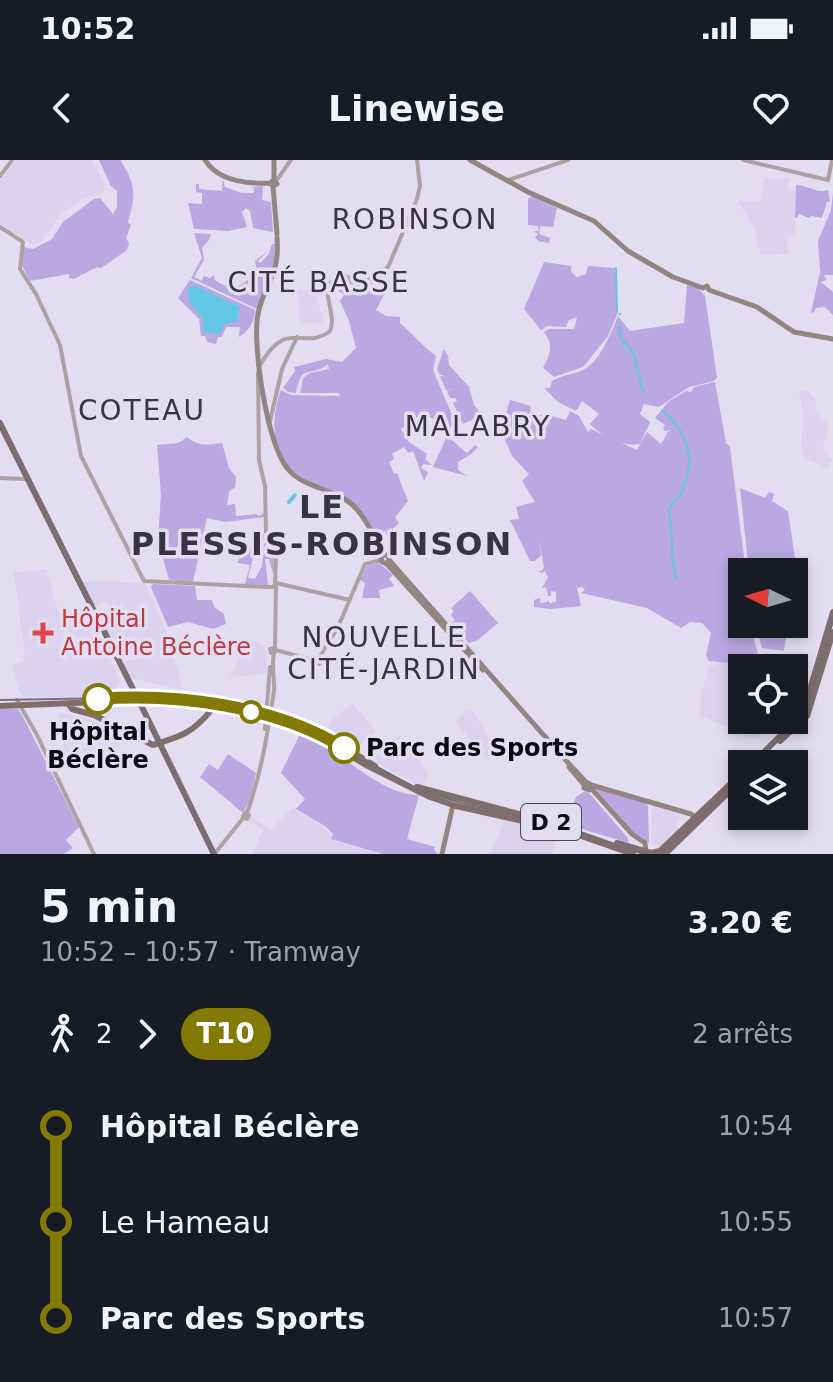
<!DOCTYPE html>
<html lang="fr">
<meta charset="utf-8">
<style>
:root{--surface:#171b24;--page:#20242c;--text:#f1f3f6;--muted:#9ea1a6}
body{margin:0;font-family:"DejaVu Sans",sans-serif;background:var(--page);color:var(--text);height:100vh;display:flex;flex-direction:column;font-size:30px;white-space:nowrap}
*{box-sizing:border-box;margin:0}
p{font-size:26px;color:var(--muted)}
.icon{flex:none;width:44px;height:44px;fill:none;stroke:currentColor;stroke-width:2;stroke-linecap:round;stroke-linejoin:round}
.map{position:relative;height:694px;overflow:hidden}
.drawer{display:flex;flex-direction:column;background:var(--surface);flex:1}
.drawer>*{flex:none}
.badge{padding:0 16px;border-radius:26px;font-size:28px;line-height:52px}
.needle{width:52px;rotate:275deg}
.tools{position:absolute;left:728px;top:398px;display:grid;gap:16px}
.tools a{display:grid;place-items:center;width:80px;height:80px;border-radius:0px;background:var(--surface);box-shadow:0 4px 12px #0003;font-size:40px}
.map>.badge{position:absolute;translate:-50% -50%;box-shadow:0 0 0 4px #fff}
.legs{display:flex;align-items:center;gap:12px;height:88px;padding:0 40px;font-size:26px}
.legs p{margin-inline-start:auto}
.summary{display:flex;align-items:center;justify-content:space-between;height:136px;padding:0 40px}
h1{font-size:44px;font-weight:700;line-height:60px}
ul{padding:0 40px;list-style:none}
li{display:flex;align-items:center;gap:28px;height:96px;font-size:30px}
li i{display:grid;place-items:center;width:12px;height:100%;margin:0 10px;background:currentColor}
li i::after{content:'';width:20px;height:20px;margin:-10px;border:6px solid;border-radius:50%;background:var(--surface)}
li p{margin-inline-start:auto}
li:first-child i{background:linear-gradient(#0000 50%,currentColor 0)}
li:last-child i{background:linear-gradient(currentColor 50%,#0000 0)}
.status{display:flex;justify-content:space-between;align-items:center;height:56px;padding:0 40px;background:var(--surface);direction:ltr}
.status svg{height:22px;fill:currentColor}
header{display:flex;justify-content:space-between;align-items:center;height:104px;padding:0 40px;background:var(--surface);font-size:36px;font-weight:700}
.map>svg:first-child{display:block}
</style>
<div class="status"><b>10:52</b><svg viewBox="0 0 49 12"><path d="M0 12V9h3v3zM5 12V6h3v6zM10 12V3h3v9zM15 12V0h3v12zM26 1h20v11H26zM47 4h2v5h-2z"/></svg></div>
<header><svg class="icon" aria-label="back" viewBox="0 0 24 24"><path d="M15 5l-7 7 7 7"/></svg>Linewise<svg class="icon" aria-label="heart" viewBox="0 0 24 24"><path d="M12 20l-8-8c-3-5 5-10 8-4 3-6 11-1 8 4z"/></svg></header>
<div class="map">
<svg width="833" height="694" viewBox="0 0 833 694">
<rect width="100%" height="100%" fill="#e3ddf2"/>
<path fill="#dad2ee" d="M15,0H92L104,23L105,30L99,35L81,40L61,54L41,82L31,84L0,64V21Z
M765,18L789,19L788,29H796L795,75L787,76L788,94L761,95L754,68L738,41H760Z
M297,130H316L323,162L300,163Z
M807,230L816,239L815,252L829,263L823,286L824,293L832,300L828,308L805,298L801,292L803,253L799,232Z
M46,409L65,475L69,474L66,461L89,454L121,522L114,533L66,538L27,537L19,532L12,505L24,501L23,495L25,494L14,413Z
M96,421L145,423L166,470L183,531L130,517L122,501L137,499L132,480L115,485L106,469L117,464L108,441L94,446L82,422Z
M253,480L264,486L267,491V513L236,517L230,515L245,490L256,487L252,485Z
M716,502L740,504L730,539L742,545V560L764,562L765,569L758,580L700,556L701,538L709,505L715,506Z
M352,543L376,571L356,589L325,572L331,561Z
M467,551H474L497,594L489,600L455,562Z
M57,553L81,556L122,574L119,586L116,589L109,583L106,585L102,597L63,591L65,578Z
M399,575L418,596L428,615L421,627L371,600Z
M653,646L681,655L676,666L679,669L660,686L652,684L651,648Z
M293,648L323,667L332,677V680L381,694H252L263,670L247,659L250,656L271,669Z
M505,660L558,672L553,694H490Z"/>
<path fill="#b9a8e1" d="M99,0H120C136,24 136,35 128,62L131,65L126,78L129,83L127,90L101,108L97,107L74,119L69,118V114L30,121L21,104L24,87L33,89L52,79L63,62L94,39L100,38L113,54L117,47V31L111,26Z
M223,19L225,27L242,33H254V28L251,27L263,26L262,40L271,42L273,72L253,68L250,51L246,48L242,52L247,67L228,71L194,69L188,43L202,44V33L196,32V24H199V29L222,31Z
M796,25C808,25 816,34 828,30L830,42H827L822,58L811,56L809,58L799,54L797,58L795,57Z
M833,33V115H824L827,120L821,122L833,132V155L825,147L816,148L814,152L811,153L820,112L818,81L831,50Z
M532,36L557,48L553,67L540,66L539,74L550,78L549,83L538,81L535,77L538,74L534,71H539L538,66L528,65V39Z
M194,73L211,74L209,80L202,88L204,100L194,117L202,121L204,116L210,118L214,115L215,120C234,134 244,125 257,110L255,101L268,91L258,101L260,103L269,94L272,84H275L274,106L257,149L191,118L202,98Z
M544,102L571,106V112L577,117L586,114L588,106L616,108L617,155L608,176L583,207L554,217L543,208C550,195 554,185 544,172L549,169H574L577,157L569,160L566,167L547,166L541,170L524,149Z
M342,118L357,119L362,125H366L372,121L374,127L384,135L376,150L386,156L400,157V163C414,175 422,186 436,196L433,210L455,262L445,274L448,268L423,253L401,269L409,282L427,294L425,299L432,305L423,304L421,308L428,312L424,321L413,291L408,293L404,287L392,294L394,299L389,302L394,314L397,313L408,341L395,357L399,363L387,375L385,371L377,376C370,367 363,354 354,346C334,332 312,325 294,312C270,293 271,256 281,230L291,235L340,236L339,233H300L303,218L310,213L329,209L328,204C310,219 302,201 296,233L288,232L283,228L295,211L294,207L326,199L342,202L356,188L349,161L340,141L344,135L331,124L341,119V123Z
M190,120L255,150C255,161 249,171 239,177L240,167H226L222,177H218L216,184L207,182L205,176H201L199,159L178,138Z
M687,125L698,128L705,136L717,217L714,221L689,227L659,247L644,244L640,254L650,262L640,284C624,288 599,274 590,264L599,254L582,241L576,251L558,242L544,228H550L552,221C562,215 574,214 583,210C599,204 612,171 618,156L630,171L684,163Z
M444,189L448,196L449,205L469,227L474,245L479,251L472,260L463,264L451,239L453,243L457,241L455,238H450L447,232L453,228L447,231L440,217L444,215H440L437,209Z
M715,222L726,283L730,287L744,397L741,405L743,412L742,464H749L758,493L741,508L740,504L709,501L706,495L711,473L702,463L690,462L681,468L647,448L581,433L585,430L582,427L577,428L581,446L550,449L534,447V440L540,438V443L547,442V440L550,443L556,442V432L551,431V436H548L546,427L542,428L548,417L545,411L542,413L538,411H542L544,407L539,380L541,395L535,401H530L510,360L519,359L516,347L535,342L522,321L529,314L512,296L501,271L510,240L531,246L530,250L533,255H548L566,260L570,251L579,256L588,272L591,269L637,290L647,272L661,284L668,272L672,270L665,271L663,267L665,265L655,258L668,242L686,231L691,232L694,227Z
M447,276L467,293L475,285L478,287L471,294L458,302V310L467,316L433,307Z
M187,277C199,287 206,285 222,283L229,308L236,317L235,327L229,332L227,345L235,344L236,356L257,354L259,356L264,353V357L226,362L207,358L193,422L169,420L158,380L161,334L157,285L178,283Z
M740,328L765,338L769,332L774,334L772,341L788,351L796,405L794,423V412H749Z
M263,373L266,381H257L248,418L255,419L262,406L264,383C274,390 275,400 273,414L269,399H265L268,425L245,424L250,405L238,403L240,389H253L255,379Z
M379,403L393,415L389,419L394,426L379,430L380,438H362L365,423L360,420L367,406Z
M153,424L195,426L197,440H212L214,447L224,454L226,464L213,469L188,462L168,467L151,427Z
M470,431L498,463L478,480L469,483L451,464L455,460L451,455L454,451L451,448Z
M756,464H788L784,491L762,488Z
M0,549H18L22,555L79,667L66,680L73,688L64,694H0Z
M301,572L349,598L348,602C370,617 393,635 419,635L407,679L435,687L434,690L438,694H383L331,679L333,674L325,666L296,649L305,639L281,613Z
M228,594L256,613L250,639L243,653L200,617L209,604L218,610Z
M594,627L644,642L648,646L649,683L636,675Z
M585,631L590,634L627,677L629,683L565,664L576,637Z"/>
<path fill="#64c6e5" d="M196,126L240,147L237,162L224,164L220,174L204,172L202,157L189,142L188,128Z"/>
<g fill="none" stroke-linecap="round" stroke-linejoin="round">
<path stroke="#64c6e5" stroke-width="2" d="M616,108L617,152
M619,154H620
M620,166C619,184 626,181 633,193C638,204 639,220 643,232
M662,250C690,274 697,301 680,335C676,341 671,344 669,350C674,372 669,400 677,419"/>
<path stroke="#64c6e5" stroke-width="4" d="M289,342L295,335"/>
<path stroke="#ada2a1" stroke-width="4" d="M743,0L828,20L832,0
M0,16L12,0
M508,20L568,0
M276,21L291,0
M0,67L23,82L20,109L36,134L60,185L81,296L144,421L267,427H273L276,423
M260,205C289,156 303,192 330,171C337,154 322,138 331,122L344,117L373,119L382,114L389,105L417,39L420,26L417,0
M258,213L259,300L265,326L266,372L270,381
M270,261L282,209L297,177
M0,318L24,319L27,316
M271,380L274,383L271,386L268,383Z
M272,386L276,399L275,423
M276,423L350,440
M275,488V492L271,493L270,489L275,488L276,426
M276,490L316,501
M319,498L317,501L319,504L322,501L319,498L338,467L365,404L382,400
M17,540L37,575L94,694
M265,569L270,507
M245,653L249,655L247,659L243,657Z
M247,653C261,614 268,572 274,531C275,518 271,506 274,493
M216,692L244,657"/>
<path stroke="#948482" stroke-width="5" d="M205,0C218,21 248,24 270,23
M470,0L528,32L594,61L628,91L673,117L703,128
M274,20L277,24L273,26L270,23L274,20V0
M273,26L277,74
M277,78C280,117 265,121 258,154C252,187 267,281 287,308C301,326 328,328 346,340C364,351 373,377 385,394
M703,128L707,126L709,130L757,147L794,172L833,179
M381 399a4 4 0 1 1 8 0a4 4 0 1 1-8 0Z
M389,400L571,606L586,622L590,624L589,630L584,628L586,622
M386,403L483,510
M569,607L584,625
M591,625L691,654L696,659
M591,628L632,674L645,683L646,692
M442,694L453,645"/>
<path stroke="#816e6c" stroke-width="6" d="M0,263L135,533
M177,541L186,539L266,554L313,569
M140,543L214,694
M69,545L72,549L94,555L153,585C182,576 193,573 213,548
M0,546L148,540L206,546L276,561L316,575L366,605L430,637L456,646L567,671L633,694
M323,574L375,606
M780,581L807,556L833,472
M752,604L803,553L833,452
M417,627L568,667
M617,683L651,693L660,691L742,613
M665,694L734,627"/>
<path stroke="#726e7c" stroke-width="2" d="M0,268L192,650L212,694
M0,540L168,537L266,556L312,571L419,630L461,643L572,669L643,694
M754,604L805,554L833,461
M660,694L742,615"/>
<path stroke="#816e6c" stroke-width="6" d="M135,533L140,543"/>
</g>
<g fill="none" stroke-linecap="round" stroke-linejoin="round">
<defs>
<path id="line-1" d="M98,539C177,533 276,546 344,588"/>
</defs>
<use href="#line-1" stroke="#fff" stroke-width="18"/>
<use href="#line-1" stroke="#827a04" stroke-width="12"/>
</g>
<path fill="#e0444e" stroke="#e3ddf2" stroke-width="3" d="M39 461h8v8h8v8h-8v8h-8v-8h-8v-8h8z"/>
<g fill="#fff" stroke="#827a04" stroke-width="4">
<circle cx="98" cy="539" r="14"/>
<circle cx="251" cy="552" r="10"/>
<circle cx="344" cy="588" r="14"/>
</g>
<g text-anchor="middle" stroke-width="7" stroke-linejoin="round" paint-order="stroke">
<rect fill="#e3ddf2" stroke="#4c4954" stroke-width="2" x="521" y="644" width="60" height="36" rx="6"/>
<g font-size="22" font-weight="bold" fill="#0c0a11">
<text x="551" y="670">D 2</text>
</g>
<g font-size="24" fill="#be3a42" stroke="#e3ddf2" text-anchor="start">
<text x="61" y="467">Hôpital<tspan x="61" dy="28">Antoine Béclère</tspan></text>
</g>
<g font-size="24" font-weight="bold" fill="#0c0a11" stroke="#e3ddf2">
<text x="98" y="580">Hôpital<tspan x="98" dy="28">Béclère</tspan></text>
<text x="366" y="596" text-anchor="start">Parc des Sports</text>
</g>
<g font-size="28" letter-spacing="2" fill="#393444" stroke="#e3ddf2">
<text x="415" y="69">ROBINSON</text>
<text x="319" y="132">CITÉ BASSE</text>
<text x="142" y="260">COTEAU</text>
<text x="478" y="276">MALABRY</text>
<text x="384" y="487">NOUVELLE<tspan x="384" dy="32">CITÉ-JARDIN</tspan></text>
</g>
<g font-size="32" font-weight="bold" letter-spacing="2" fill="#393444" stroke="#e3ddf2">
<text x="322" y="358">LE<tspan x="322" dy="37">PLESSIS-ROBINSON</tspan></text>
</g>
</g>
</svg>
<div class="tools">
<a><svg class="needle" viewBox="-14 -14 28 28"><path d="M0-13l5 13h-10z" fill="#e53935"/><path d="M0 13l5-13h-10z" fill="#9ea1a6"/></svg></a>
<a><svg class="icon" aria-label="locate" viewBox="0 0 24 24"><circle cx="12" cy="12" r="6"/><path d="M12 2v4M12 18v4M2 12h4M18 12h4"/></svg></a>
<a><svg class="icon" aria-label="layers" viewBox="0 0 24 24"><path d="M12 4l9 5-9 5-9-5zM3 14l9 5 9-5"/></svg></a>
</div>
</div>
<section class="drawer">
<div class="summary"><div><h1>5 min</h1><p>10:52 – 10:57 · Tramway</p></div><b>3.20 €</b></div>
<div class="legs"><svg class="icon" aria-label="walk" viewBox="0 0 24 24"><circle cx="13" cy="4" r="2"/><path d="M13 8l-2 6 4 7M11 14l-3 7M7 12l3-4h3l4 4"/></svg>2<svg class="icon" aria-label="forward" viewBox="0 0 24 24"><path d="M9 5l7 7-7 7"/></svg><b class="badge" style="background:#827a04;color:#fff">T10</b><p>2 arrêts</p></div>
<ul>
<li><i style="color:#827a04"></i><b>Hôpital Béclère</b><p>10:54</p></li>
<li><i style="color:#827a04"></i><span>Le Hameau</span><p>10:55</p></li>
<li><i style="color:#827a04"></i><b>Parc des Sports</b><p>10:57</p></li>
</ul>
</section>
